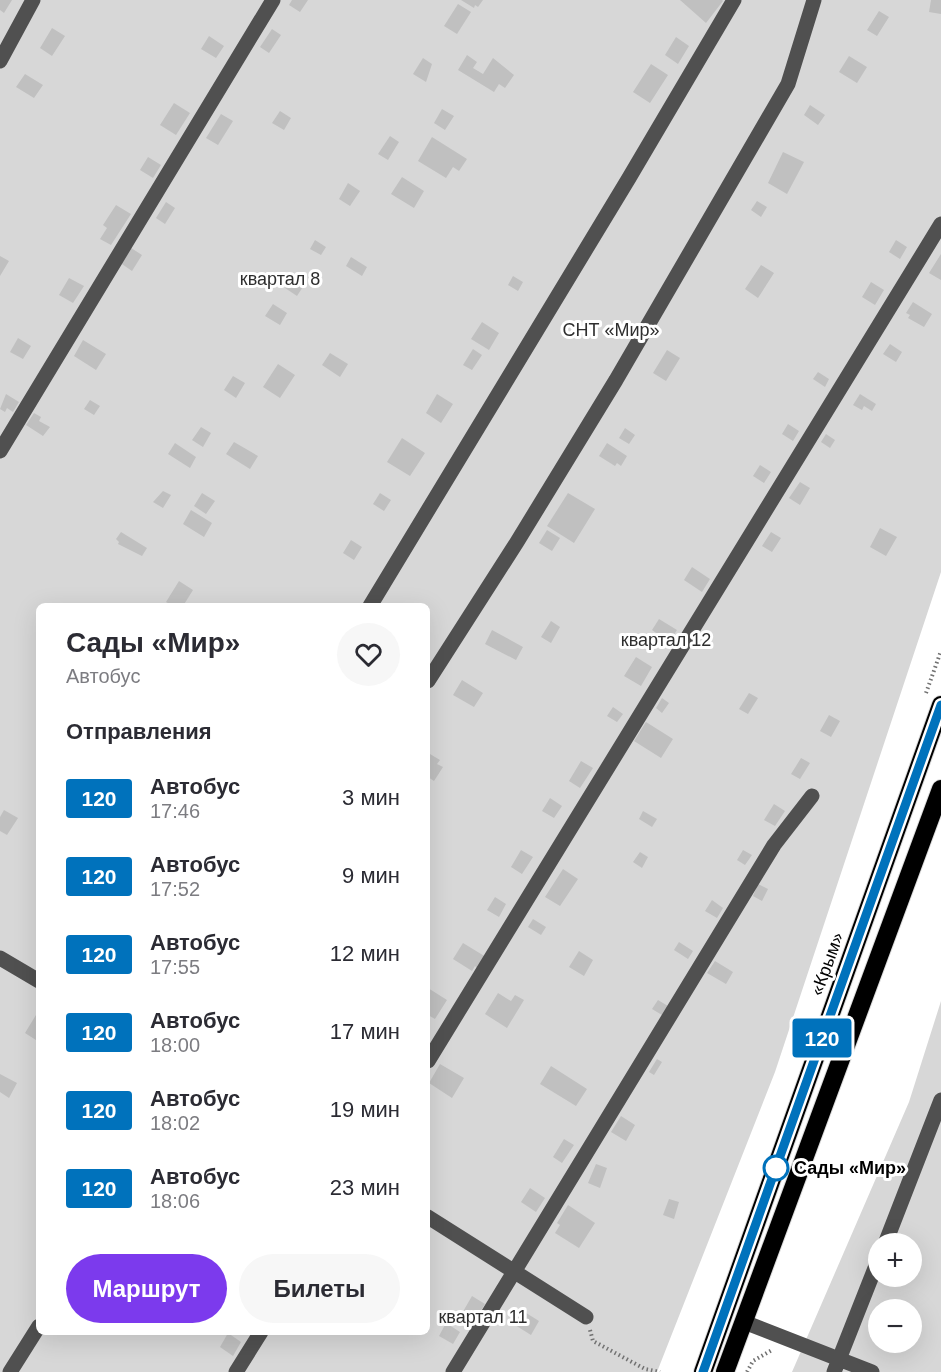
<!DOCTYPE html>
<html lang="ru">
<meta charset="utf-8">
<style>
:root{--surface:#fff;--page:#f7f7f7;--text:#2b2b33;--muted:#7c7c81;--accent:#7c3aed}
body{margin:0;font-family:Arial,sans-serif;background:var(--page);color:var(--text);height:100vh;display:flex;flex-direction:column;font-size:22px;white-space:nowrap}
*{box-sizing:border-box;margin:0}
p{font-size:20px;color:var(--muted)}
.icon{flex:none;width:33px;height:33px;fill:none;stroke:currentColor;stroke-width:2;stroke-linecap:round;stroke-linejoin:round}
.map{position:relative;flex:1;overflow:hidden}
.side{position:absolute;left:36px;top:603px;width:394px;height:732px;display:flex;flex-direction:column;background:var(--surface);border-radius:9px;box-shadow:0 6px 24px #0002}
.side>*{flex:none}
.badge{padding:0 12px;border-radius:4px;font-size:21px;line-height:39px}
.controls{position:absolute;left:868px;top:1233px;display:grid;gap:12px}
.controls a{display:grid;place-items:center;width:54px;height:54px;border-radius:50%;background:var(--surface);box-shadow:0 6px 24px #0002;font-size:30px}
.map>.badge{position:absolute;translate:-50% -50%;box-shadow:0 0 0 3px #fff}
h2{padding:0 30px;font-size:22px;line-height:54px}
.round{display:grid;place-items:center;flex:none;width:63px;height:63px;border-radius:32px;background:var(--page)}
.headline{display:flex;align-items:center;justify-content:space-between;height:102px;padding:0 30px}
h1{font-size:28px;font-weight:700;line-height:45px}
.cta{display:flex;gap:12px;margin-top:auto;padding:12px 30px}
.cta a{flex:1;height:69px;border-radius:36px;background:var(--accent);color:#fff;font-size:24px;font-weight:700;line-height:69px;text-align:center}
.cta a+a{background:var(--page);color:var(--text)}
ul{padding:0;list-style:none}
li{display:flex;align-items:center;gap:18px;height:78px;padding:0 30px}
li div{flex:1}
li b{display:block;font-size:22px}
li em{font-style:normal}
li .badge{min-width:66px;font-weight:700;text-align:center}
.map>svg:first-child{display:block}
</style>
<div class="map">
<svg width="941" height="1372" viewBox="0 0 941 1372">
<rect width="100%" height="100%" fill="#fff"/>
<path fill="#d7d7d7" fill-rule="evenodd" d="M0,0H941V572L775,1072L657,1372H0ZM39,606H428V1332H39Z
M941,1001V1372H792L909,1102ZM879,1244H912V1276H879ZM879,1310H912V1342H879Z"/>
<path fill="#c0c0c0" d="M0,0H12L4,13L0,10Z
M292,0H308L300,12L289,5Z
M461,0H483L478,7L475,5L474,8Z
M680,0H722L723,1L706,23Z
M931,0H941V14L929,12Z
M458,4L471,12L457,34L444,26Z
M879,11L889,17L877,36L867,30Z
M52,28L65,36L52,56L40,48Z
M272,29L281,35L269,53L260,47Z
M209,36L224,46L216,58L201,49Z
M676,37L689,46L678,64L665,55Z
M467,55L477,62L473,68L483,74L493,58L514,75L505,88L499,84L494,92L458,70Z
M849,56L867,67L857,83L839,72Z
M423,58L432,64L426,82L413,74Z
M651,64L668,75L650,103L633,92Z
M25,74L43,85L34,98L16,87Z
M174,103L190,113L176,135L160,125Z
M810,105L825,115L818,125L804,115Z
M442,109L454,116L445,130L434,123Z
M280,111L291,118L284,130L272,123Z
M221,114L233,121L218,145L206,138Z
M390,136L399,142L388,160L378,154Z
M432,137L467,159L459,171L453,167L446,178L418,161Z
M783,152L804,162L787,194L768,183Z
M148,157L161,165L153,178L140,170Z
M402,177L424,191L414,208L391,194Z
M348,183L360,191L350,206L339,199Z
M757,201L767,207L761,217L751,210Z
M166,202L175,208L165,224L156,218Z
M116,205L131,214L111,245L100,239L107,228L103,225Z
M315,240L326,247L321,255L310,249Z
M896,240L907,247L900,259L889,252Z
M128,246L142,255L132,271L119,262Z
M941,254V280L929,273Z
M0,256L9,261L0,276Z
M351,257L367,267L362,276L346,266Z
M761,265L774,273L758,298L745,289Z
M294,274L306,282L297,296L285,288Z
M513,276L523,282L518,291L508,285Z
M69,278L84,286L73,303L59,295Z
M871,282L884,290L875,305L862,297Z
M913,302L932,314L924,327L908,318L910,315L906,313Z
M273,304L287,313L280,325L265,316Z
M482,322L499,333L489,350L471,339Z
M18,338L31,346L23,359L10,352Z
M83,340L106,354L96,370L74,356Z
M890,344L902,352L896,362L883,354Z
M473,349L482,355L472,370L463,365Z
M667,350L680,358L666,381L653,373Z
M330,353L348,364L340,377L322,365Z
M278,364L295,375L280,398L263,387Z
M818,372L829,379L825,387L813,379Z
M233,376L245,383L236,398L224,390Z
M6,394L19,402L13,412L7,408L5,412L0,409Z
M437,394L453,404L441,423L426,413Z
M860,394L876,404L872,411L864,406L862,410L853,405Z
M90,400L100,406L94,415L84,409Z
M34,413L41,417L39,421L50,427L43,436L26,425Z
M788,424L799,431L793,441L782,434Z
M201,427L211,433L203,447L192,440Z
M625,428L635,435L629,444L619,438Z
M826,434L835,440L830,448L821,442Z
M402,438L425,453L410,476L387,462Z
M234,442L258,456L250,469L226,454Z
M175,443L196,457L190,468L168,454Z
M607,443L627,456L621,466L617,463L615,466L599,456Z
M760,465L771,472L764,483L753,476Z
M800,482L810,488L800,505L789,498Z
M163,491L171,495L163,508L153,502Z
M202,493L215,501L206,514L194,506Z
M380,493L391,500L384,511L373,504Z
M568,493L595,509L574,543L547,526Z
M191,510L212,523L204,537L183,524Z
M880,528L897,537L886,556L870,547Z
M547,530L560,538L552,551L539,543Z
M121,532L147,548L142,556L118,544L119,542L116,539Z
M771,532L781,538L772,552L762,546Z
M351,540L362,547L354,560L343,553Z
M692,567L710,579L702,592L684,580Z
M179,581L193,590L183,606H173L166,602Z
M659,619L677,630L669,642L652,630Z
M551,621L560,627L551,643L541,637Z
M492,630L523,647L516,660L485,644Z
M636,657L652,667L641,686L624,676Z
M462,680L483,693L474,707L453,695Z
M749,693L758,698L748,714L739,709Z
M662,698L669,703L662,713L656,708Z
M613,707L623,714L617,722L607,716Z
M829,715L840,721L831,737L820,731Z
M646,722L673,739L661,758L634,741Z
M430,754L440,760L437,764L443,767L434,781L428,777Z
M801,758L810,763L800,779L791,774Z
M581,761L593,768L580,788L569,781Z
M550,798L562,806L554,818L542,811Z
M774,804L785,811L775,826L764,820Z
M4,810L18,818L7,835L0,831V817Z
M643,811L657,819L652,827L639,819Z
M521,850L533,857L522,874L511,867Z
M743,850L752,855L745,865L737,860Z
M640,852L648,857L642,868L633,862Z
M563,869L578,879L560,906L545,897Z
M758,884L768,889L762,901L753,896Z
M495,897L506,904L499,917L487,910Z
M712,900L723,908L717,918L705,911Z
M533,919L546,927L541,935L528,927Z
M679,942L693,951L688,959L674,950Z
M463,943L486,957L478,969L475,966L472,971L453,959Z
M579,951L593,960L584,976L569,967Z
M715,961L733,972L726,984L707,973Z
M428,988L447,1000L435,1019L428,1015Z
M498,993L511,1001L515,995L524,1000L507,1028L485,1014Z
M658,1000L668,1006L662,1015L652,1009Z
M39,1010V1042L25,1033Z
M657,1059L662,1062L654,1075L649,1072Z
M440,1064L464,1078L452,1098L429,1083Z
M551,1066L587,1089L576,1106L540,1084Z
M0,1074L17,1083L9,1098L0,1092Z
M621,1116L635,1125L626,1141L611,1132Z
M564,1139L574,1145L562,1163L553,1157Z
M596,1164L607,1168L600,1188L588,1183Z
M530,1188L545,1198L536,1212L521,1202Z
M669,1199L679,1202L674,1219L663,1215Z
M568,1205L595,1223L579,1248L555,1233L560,1225L557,1223Z
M472,1296L485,1304L473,1323L461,1315Z
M523,1311L539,1321L531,1335L515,1325Z
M446,1323L460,1332L453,1344L439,1336Z
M228,1333L241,1342L233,1356L220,1347Z"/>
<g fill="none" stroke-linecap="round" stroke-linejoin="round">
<defs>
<path id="highway" d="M703,1372L941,705
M725,1372L941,789"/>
</defs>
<use href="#highway" stroke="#dbdbdb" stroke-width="20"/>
<path stroke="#727272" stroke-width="4" stroke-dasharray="1.5 3" stroke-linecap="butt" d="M926,693L941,651
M590,1330L593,1341L645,1369L660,1372
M747,1372L753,1361L772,1350"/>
<path stroke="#505050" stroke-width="15" d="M0,61L33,0
M0,451L273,0
M370,606L629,178L734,0
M428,681L517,542L616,380L788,84L814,0
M0,958L39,981
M428,1061L941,224
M428,1217L586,1317
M885,1244L941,1100
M744,1322L872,1372
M10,1372L39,1326
M236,1372L261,1332
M453,1372L774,845L812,796
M834,1372L879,1258"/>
<use href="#highway" stroke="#000" stroke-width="18"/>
</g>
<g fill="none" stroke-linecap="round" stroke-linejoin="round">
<defs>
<path id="line" d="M703,1372L941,705"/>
</defs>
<use href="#line" stroke="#fff" stroke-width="14"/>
<use href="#line" stroke="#0072bc" stroke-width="9"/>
</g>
<circle fill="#fff" stroke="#0072bc" stroke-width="3" cx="776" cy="1168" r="12"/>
<g text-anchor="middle" stroke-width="6" stroke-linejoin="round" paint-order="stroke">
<g font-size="18" fill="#2e2e2e" stroke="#fff">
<text x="280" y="285">квартал 8</text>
<text x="611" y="336">СНТ «Мир»</text>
<text x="666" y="646">квартал 12</text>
<text x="483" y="1323">квартал 11</text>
</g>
<g font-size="18" fill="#000" stroke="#fff">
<text transform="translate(827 964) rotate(-70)" y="6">«Крым»</text>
</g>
<g font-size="18" font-weight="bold" fill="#000" stroke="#fff" text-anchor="start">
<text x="794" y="1174">Сады «Мир»</text>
</g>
</g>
</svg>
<div class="controls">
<a>+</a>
<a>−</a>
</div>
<b class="badge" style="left:822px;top:1038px;background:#0072bc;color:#fff">120</b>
<section class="side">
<div class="headline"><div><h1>Сады «Мир»</h1><p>Автобус</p></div><a class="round"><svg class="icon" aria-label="heart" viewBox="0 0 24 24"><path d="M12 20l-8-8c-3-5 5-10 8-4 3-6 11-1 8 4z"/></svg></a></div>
<h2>Отправления</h2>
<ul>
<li><span class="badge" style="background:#0072bc;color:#fff">120</span><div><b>Автобус</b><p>17:46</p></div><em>3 мин</em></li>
<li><span class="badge" style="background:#0072bc;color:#fff">120</span><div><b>Автобус</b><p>17:52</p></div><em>9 мин</em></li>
<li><span class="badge" style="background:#0072bc;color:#fff">120</span><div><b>Автобус</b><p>17:55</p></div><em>12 мин</em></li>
<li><span class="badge" style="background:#0072bc;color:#fff">120</span><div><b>Автобус</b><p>18:00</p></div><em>17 мин</em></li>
<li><span class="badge" style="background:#0072bc;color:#fff">120</span><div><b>Автобус</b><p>18:02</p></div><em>19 мин</em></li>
<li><span class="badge" style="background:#0072bc;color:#fff">120</span><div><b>Автобус</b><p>18:06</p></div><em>23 мин</em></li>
</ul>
<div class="cta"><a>Маршрут</a><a>Билеты</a></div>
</section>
</div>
